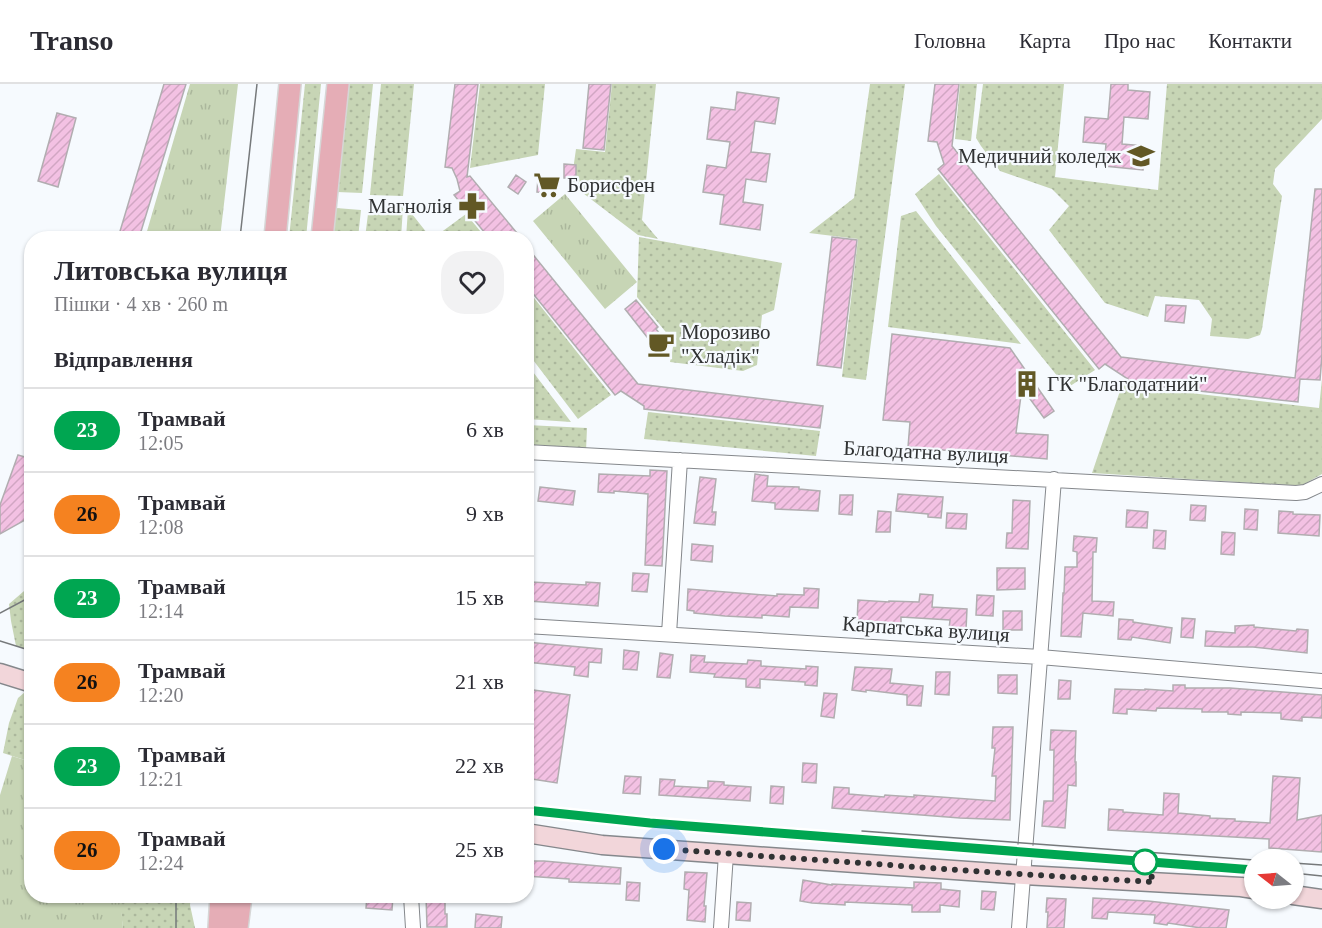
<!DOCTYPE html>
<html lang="uk">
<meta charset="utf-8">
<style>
:root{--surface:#fff;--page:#f2f2f3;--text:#2b2b33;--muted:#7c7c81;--line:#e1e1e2}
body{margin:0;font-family:"Times New Roman",serif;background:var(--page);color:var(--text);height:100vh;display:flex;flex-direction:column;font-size:22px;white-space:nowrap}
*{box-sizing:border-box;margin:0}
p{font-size:20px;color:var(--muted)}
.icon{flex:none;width:33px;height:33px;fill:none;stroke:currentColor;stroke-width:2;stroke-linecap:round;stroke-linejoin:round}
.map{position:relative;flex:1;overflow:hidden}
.drawer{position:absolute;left:24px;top:147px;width:510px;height:672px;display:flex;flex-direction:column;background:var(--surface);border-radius:24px;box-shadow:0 2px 4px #0004}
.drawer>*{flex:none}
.badge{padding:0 12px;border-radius:20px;font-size:21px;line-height:39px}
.needle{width:39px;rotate:287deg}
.fabs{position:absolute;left:1244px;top:765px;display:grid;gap:12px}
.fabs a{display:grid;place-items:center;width:60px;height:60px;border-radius:50%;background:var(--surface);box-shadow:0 2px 4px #0004;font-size:30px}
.you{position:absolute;width:30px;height:30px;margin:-15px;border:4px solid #fff;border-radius:50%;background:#1a73e8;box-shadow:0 0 0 9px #1a73e833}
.map>.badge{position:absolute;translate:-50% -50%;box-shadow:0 0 0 3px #fff}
h2{padding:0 30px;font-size:22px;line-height:54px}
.round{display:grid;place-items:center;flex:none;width:63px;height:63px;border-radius:24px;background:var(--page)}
.head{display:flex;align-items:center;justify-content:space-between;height:102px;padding:0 30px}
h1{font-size:28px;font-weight:700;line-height:45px}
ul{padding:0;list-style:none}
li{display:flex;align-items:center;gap:18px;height:84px;padding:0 30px;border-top:2px solid var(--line)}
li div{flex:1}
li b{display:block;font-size:22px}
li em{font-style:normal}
li .badge{min-width:66px;font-weight:700;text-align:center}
header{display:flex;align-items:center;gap:36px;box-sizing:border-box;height:84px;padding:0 30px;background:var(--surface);border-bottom:2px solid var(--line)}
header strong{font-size:28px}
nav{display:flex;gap:33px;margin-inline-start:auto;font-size:21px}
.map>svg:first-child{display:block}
</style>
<header>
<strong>Transo</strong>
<nav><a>Головна</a><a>Карта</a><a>Про нас</a><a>Контакти</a></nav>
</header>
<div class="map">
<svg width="1322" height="844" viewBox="0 0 1322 844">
<defs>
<pattern id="grass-dots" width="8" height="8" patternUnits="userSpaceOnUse" patternTransform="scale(1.5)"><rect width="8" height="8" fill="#c7d5b5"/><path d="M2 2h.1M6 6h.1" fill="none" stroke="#abb79c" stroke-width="1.8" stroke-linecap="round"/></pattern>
<pattern id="park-tufts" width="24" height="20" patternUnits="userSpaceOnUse" patternTransform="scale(1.5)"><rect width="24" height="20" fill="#c7d5b5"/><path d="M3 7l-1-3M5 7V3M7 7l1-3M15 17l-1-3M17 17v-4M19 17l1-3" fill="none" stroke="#abb79c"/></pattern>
<pattern id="building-hatch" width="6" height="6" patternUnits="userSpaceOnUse" patternTransform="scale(1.5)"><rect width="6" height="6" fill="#f3c1e3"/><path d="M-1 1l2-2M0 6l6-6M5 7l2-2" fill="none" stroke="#d1a6c3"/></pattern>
</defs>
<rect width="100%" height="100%" fill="#f6fafe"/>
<path fill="url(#grass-dots)" d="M305,0H321L306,154H289Z
M348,0H373L362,109L337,108Z
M381,0H414L403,112L370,111Z
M480,0H545L538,71L470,84Z
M612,0H656L642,136L658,155L638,151L571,100L576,65L605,68Z
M870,0H905L866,296L842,293L858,155L809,149L854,114Z
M960,0H977L971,57L955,55Z
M983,0H1064L1055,93L1158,106L1167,0H1322V35L1275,85L1273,100L1282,112L1262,245L1260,251L1248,255L1210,252L1212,235L1199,216L1155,212L1148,233L1105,219L1049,146L1069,122L1052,105L1000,87L981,62L976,54Z
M939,90L1095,286L1067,304L936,142L915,110Z
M369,122L403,123L401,154H365Z
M336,124L361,126L358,154H333Z
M408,125L431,154H406Z
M916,127L1021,260L888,243L901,132Z
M466,130L486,154H438L436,152Z
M639,153L782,179L774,226L762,231L757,281L743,287L670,278L674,258L637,213Z
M527,205L611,311L578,335L527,268Z
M526,280H527L571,338L527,335Z
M1322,295V390L1301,402L1092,389L1122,301L1319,324Z
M648,328L820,347L816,372L644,355Z
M527,341L587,344L586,367L527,364Z
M31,501V567L16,562L11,537L9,520Z
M25,608L31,610V678L3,669L9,639L18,614Z
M119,812H191L190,821L195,844H123Z"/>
<path fill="url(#park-tufts)" d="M190,0H238L220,154H145Z
M565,110L637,198L605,225L533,137Z
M12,672L31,678L32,812H120L123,844H0V711Z"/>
<path fill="url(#building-hatch)" stroke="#b1adb0" stroke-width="1.5" d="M164,0H186L139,154H118Z
M455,0H478L467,93L470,92L521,154H489L454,111L460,107L457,95L452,84L445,83Z
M589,0H611L604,66L583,64Z
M935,0H959L952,62L1121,273L1295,294L1315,105H1322V271L1320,296L1300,295L1298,318L1127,299L1128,295L1105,280L1099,285L938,85L944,80L937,58L928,57Z
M1111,0H1128V6L1150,8L1148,35L1124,33L1122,60L1145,62L1143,86L1104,82L1106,60L1083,58L1085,33L1108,35Z
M737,8L779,14L775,40L755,37L751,68L770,70L766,98L746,95L743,118L763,121L760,146L720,140L724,111L703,108L707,81L726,84L730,58L707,55L711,23L735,26Z
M57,29L76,34L58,103L38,97Z
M564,80L576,81V94H564Z
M516,91L526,98L518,110L508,103Z
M538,94L558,95L557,109L537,108Z
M832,153L857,156L841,284L817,281Z
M526,162L638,300L823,322L820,344L644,325V322L621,307L615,311L526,201Z
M636,216L658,243L656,245L668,260L658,267L625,225Z
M1166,221L1186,222L1184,239L1165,237Z
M892,250L1010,264L1054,327L1044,334L1022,304L1016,349L1048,351L1047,375L908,363L910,338L883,336Z
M18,371L32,375V414L25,436L0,450V421Z
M650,386L667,387L662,482L645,481L648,410L614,407V409L598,408L599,390L650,392Z
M755,390L768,392L767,402L799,403V405L820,407L818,427L775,425V419L752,417Z
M700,393L716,395L712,428H716L715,441L694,439Z
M540,403L575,407L573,421L538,417Z
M898,410L943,413L941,434L928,433V430L896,427Z
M840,411H853L852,431L839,430Z
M1013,416L1030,417L1028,465L1006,464L1007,449H1012Z
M1191,421L1206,422L1205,437L1190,436Z
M1245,425L1258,426L1257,446L1244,445Z
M1127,426L1148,428L1147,444L1126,443Z
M878,427L891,428L890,448H876Z
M1279,427L1293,428V430L1320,431L1319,452L1278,449Z
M947,429L967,430L966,445L946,444Z
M1154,446L1166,447L1165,465L1153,464Z
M1222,448L1235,449L1234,471L1221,470Z
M1074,452L1097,454L1096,468H1093L1092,517L1114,518L1113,532L1083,529L1081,553L1061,552L1063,509H1064L1065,483H1077V468L1073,467Z
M692,460L713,462L712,478L691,476Z
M997,484H1025V505L997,506Z
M633,489L649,490L647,508L632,507Z
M531,498L586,501V498L600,499L598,522L529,517Z
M804,504L819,505L818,524L790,523L789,533L762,531V534L725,532L694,529V527L687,526L688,505L777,512V510L804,511Z
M920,510L933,511L932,523L967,525L966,546L949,545L950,536L901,533V540L871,538V540H857L858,516L889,518V517L919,518Z
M977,511L994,512L993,532L976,531Z
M1003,527H1022V546H1003Z
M1182,534L1195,535L1193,554L1181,553Z
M1119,535L1133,536V538L1172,544L1170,559L1132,553L1131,556L1118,555Z
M1254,541V543L1296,547L1297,545L1308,546L1307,569L1253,563H1227L1205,562L1206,547L1235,549V542Z
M526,558L602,565L601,579L589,578L588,593L574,591L575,583L526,578Z
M624,566L639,568L637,586L623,585Z
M660,569L673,571L670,594L657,593Z
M691,571L705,572L704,578L747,580L748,576L761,577V582L806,585V582L818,583L817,602L805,601V598L760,595V604L746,603V595L714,593L715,590L690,588Z
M855,583L892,585L890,599L923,602L921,622L907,621V611L866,606V608L852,606Z
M936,588H950L949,611L935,610Z
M998,591H1017V610L998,609Z
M1059,596L1071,597L1070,615H1058Z
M1173,601H1185V604H1230L1322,611V634L1302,633V637L1281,635V629L1241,628V631L1228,630V628H1202V625L1157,624L1156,627L1127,625V630L1113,629L1115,605L1145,606V605L1173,607Z
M526,605L570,611L557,699L526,694Z
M824,609L837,610L834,634L821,632Z
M993,643H1013L1010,736L960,734L832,724L834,703L849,704V710L884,713L885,711L914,713V711L995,717L996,692H992L995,664H992Z
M1051,646L1076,647L1075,678H1076V702L1068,701L1065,744L1042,742L1044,717H1053L1054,666H1050Z
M803,679L817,680L816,699L802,698Z
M625,692L641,693L640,710L623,709Z
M1273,692L1300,694L1297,736L1322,731V768L1269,764V755L1108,746L1109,725L1123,726V728L1163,731L1164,709L1179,710L1178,729L1210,732V734L1235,735V737L1270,739Z
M660,695L675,696L674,702L708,704V697L724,698V701L751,703L750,717L659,711Z
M771,702L784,703L783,720L770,719Z
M526,777H544L621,784L620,800L569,798V795L526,792Z
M685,788L707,789L704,822H706L705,838L687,836L689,806L684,805Z
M803,796L832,801V800L914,804V798L941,799V805L960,807L959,823L940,821V828H912V821L845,818V821L812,819L800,817Z
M627,798L640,799L639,817L626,816Z
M982,807L996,808L994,826L981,825Z
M367,812H393L392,826L366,824Z
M426,812H445V830H447V843H427Z
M1047,814L1066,815L1064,844H1047L1048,828H1046Z
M1093,814L1148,817L1229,826L1226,844H1201L1168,839L1167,841L1154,839L1155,831L1108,828L1107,835L1092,834Z
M737,818L751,819L750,837L736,836Z
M476,830L502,833L501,844H475Z"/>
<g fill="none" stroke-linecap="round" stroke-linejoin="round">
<defs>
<path id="minor" d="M526,368L1296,409L1305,408L1322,400
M526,542L1040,573L1322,597
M669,550L680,376
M411,812L413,844
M721,844L726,770
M1019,844L1054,395"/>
<path id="secondary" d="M0,589L32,599
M526,749L602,761L726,770L1024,791L1241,803L1254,805
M1293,811L1322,815"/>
<path id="primary" d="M275,154L290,0
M322,154L338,0
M219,844L221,812
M237,844L241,812"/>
</defs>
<use href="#minor" stroke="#85888c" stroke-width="16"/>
<use href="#secondary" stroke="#85888c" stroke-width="21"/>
<use href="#primary" stroke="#d6d6d6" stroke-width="24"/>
<use href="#minor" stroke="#fff" stroke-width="14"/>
<use href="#secondary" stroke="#f2d6da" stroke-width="18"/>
<use href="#primary" stroke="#e5adb6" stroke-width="21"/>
<path stroke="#76797b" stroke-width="1.5" d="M240,154L257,0
M0,529L32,512
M0,557L32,567
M526,726L627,737L1254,786
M862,747L1254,776
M1293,779L1322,781
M1293,789L1322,792
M176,812V844"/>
</g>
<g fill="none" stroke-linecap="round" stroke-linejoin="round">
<defs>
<path id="line" d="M526,726L650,739L1254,786"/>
</defs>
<use href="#line" stroke="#fff" stroke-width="14"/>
<use href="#line" stroke="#00a651" stroke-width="9"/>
<path stroke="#303233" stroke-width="6" stroke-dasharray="0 10.8" d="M664,765L1001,789L1154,798L1145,778"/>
</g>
<defs>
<symbol id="university-bare" viewBox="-9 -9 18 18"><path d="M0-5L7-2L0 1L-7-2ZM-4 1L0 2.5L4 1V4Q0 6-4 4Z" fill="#625825" stroke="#f6fafe" stroke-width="2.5" paint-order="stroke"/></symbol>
<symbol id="supermarket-bare" viewBox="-9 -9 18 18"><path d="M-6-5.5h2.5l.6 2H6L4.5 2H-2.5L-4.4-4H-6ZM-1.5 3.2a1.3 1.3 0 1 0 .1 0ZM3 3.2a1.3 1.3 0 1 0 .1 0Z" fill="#625825" stroke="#f6fafe" stroke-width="2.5" paint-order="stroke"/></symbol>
<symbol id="pharmacy-bare" viewBox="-9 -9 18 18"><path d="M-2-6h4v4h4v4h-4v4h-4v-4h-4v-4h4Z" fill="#625825" stroke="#f6fafe" stroke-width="2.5" paint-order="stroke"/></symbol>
<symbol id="cafe-bare" viewBox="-9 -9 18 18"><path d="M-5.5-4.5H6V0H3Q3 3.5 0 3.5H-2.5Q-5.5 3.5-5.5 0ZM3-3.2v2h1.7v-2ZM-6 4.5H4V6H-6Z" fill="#625825" stroke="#f6fafe" stroke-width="2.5" paint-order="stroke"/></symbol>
<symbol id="building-bare" viewBox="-9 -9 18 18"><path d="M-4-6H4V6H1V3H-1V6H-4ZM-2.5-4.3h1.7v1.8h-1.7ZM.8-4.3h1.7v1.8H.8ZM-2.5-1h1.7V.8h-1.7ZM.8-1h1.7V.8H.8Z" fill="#625825" stroke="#f6fafe" stroke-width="2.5" paint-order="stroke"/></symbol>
</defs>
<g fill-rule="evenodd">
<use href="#university-bare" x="1122" y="53" width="38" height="38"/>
<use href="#supermarket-bare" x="528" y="82" width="38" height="38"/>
<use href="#pharmacy-bare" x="453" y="103" width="38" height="38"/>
<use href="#cafe-bare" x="642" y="241" width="38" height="38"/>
<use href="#building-bare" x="1008" y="281" width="38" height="38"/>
</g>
<circle fill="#fff" stroke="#00a651" stroke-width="3" cx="1145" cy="778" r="12"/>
<g text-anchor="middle" stroke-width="4.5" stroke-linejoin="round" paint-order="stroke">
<g font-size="21" fill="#303233" stroke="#f6fafe" text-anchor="start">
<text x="1121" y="79" text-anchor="end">Медичний коледж</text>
<text x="567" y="108">Борисфен</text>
<text x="452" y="129" text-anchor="end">Магнолія</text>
<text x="681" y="255">Морозиво<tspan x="681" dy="24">"Хладік"</tspan></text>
<text x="1047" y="307">ГК "Благодатний"</text>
</g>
<g font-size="21" fill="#303233" stroke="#f6fafe">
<text transform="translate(926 368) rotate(3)" y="7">Благодатна вулиця</text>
<text transform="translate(926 545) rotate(4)" y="7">Карпатська вулиця</text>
</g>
</g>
</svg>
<div class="fabs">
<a><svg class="needle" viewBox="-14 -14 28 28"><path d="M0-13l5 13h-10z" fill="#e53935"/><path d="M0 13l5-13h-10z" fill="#7c7c81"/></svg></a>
</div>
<div class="you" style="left:664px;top:765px"></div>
<section class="drawer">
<div class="head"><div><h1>Литовська вулиця</h1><p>Пішки · 4 хв · 260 m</p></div><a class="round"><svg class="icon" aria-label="heart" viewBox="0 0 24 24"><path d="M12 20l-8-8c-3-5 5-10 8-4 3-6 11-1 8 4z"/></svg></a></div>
<h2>Відправлення</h2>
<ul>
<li><span class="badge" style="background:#00a651;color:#fff">23</span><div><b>Трамвай</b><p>12:05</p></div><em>6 хв</em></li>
<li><span class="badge" style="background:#f58220;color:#111">26</span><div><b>Трамвай</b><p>12:08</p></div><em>9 хв</em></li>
<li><span class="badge" style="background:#00a651;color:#fff">23</span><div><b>Трамвай</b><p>12:14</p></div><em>15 хв</em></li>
<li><span class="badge" style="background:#f58220;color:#111">26</span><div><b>Трамвай</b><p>12:20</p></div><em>21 хв</em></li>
<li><span class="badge" style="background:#00a651;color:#fff">23</span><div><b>Трамвай</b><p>12:21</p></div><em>22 хв</em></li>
<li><span class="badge" style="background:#f58220;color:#111">26</span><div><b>Трамвай</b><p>12:24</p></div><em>25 хв</em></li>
</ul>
</section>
</div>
